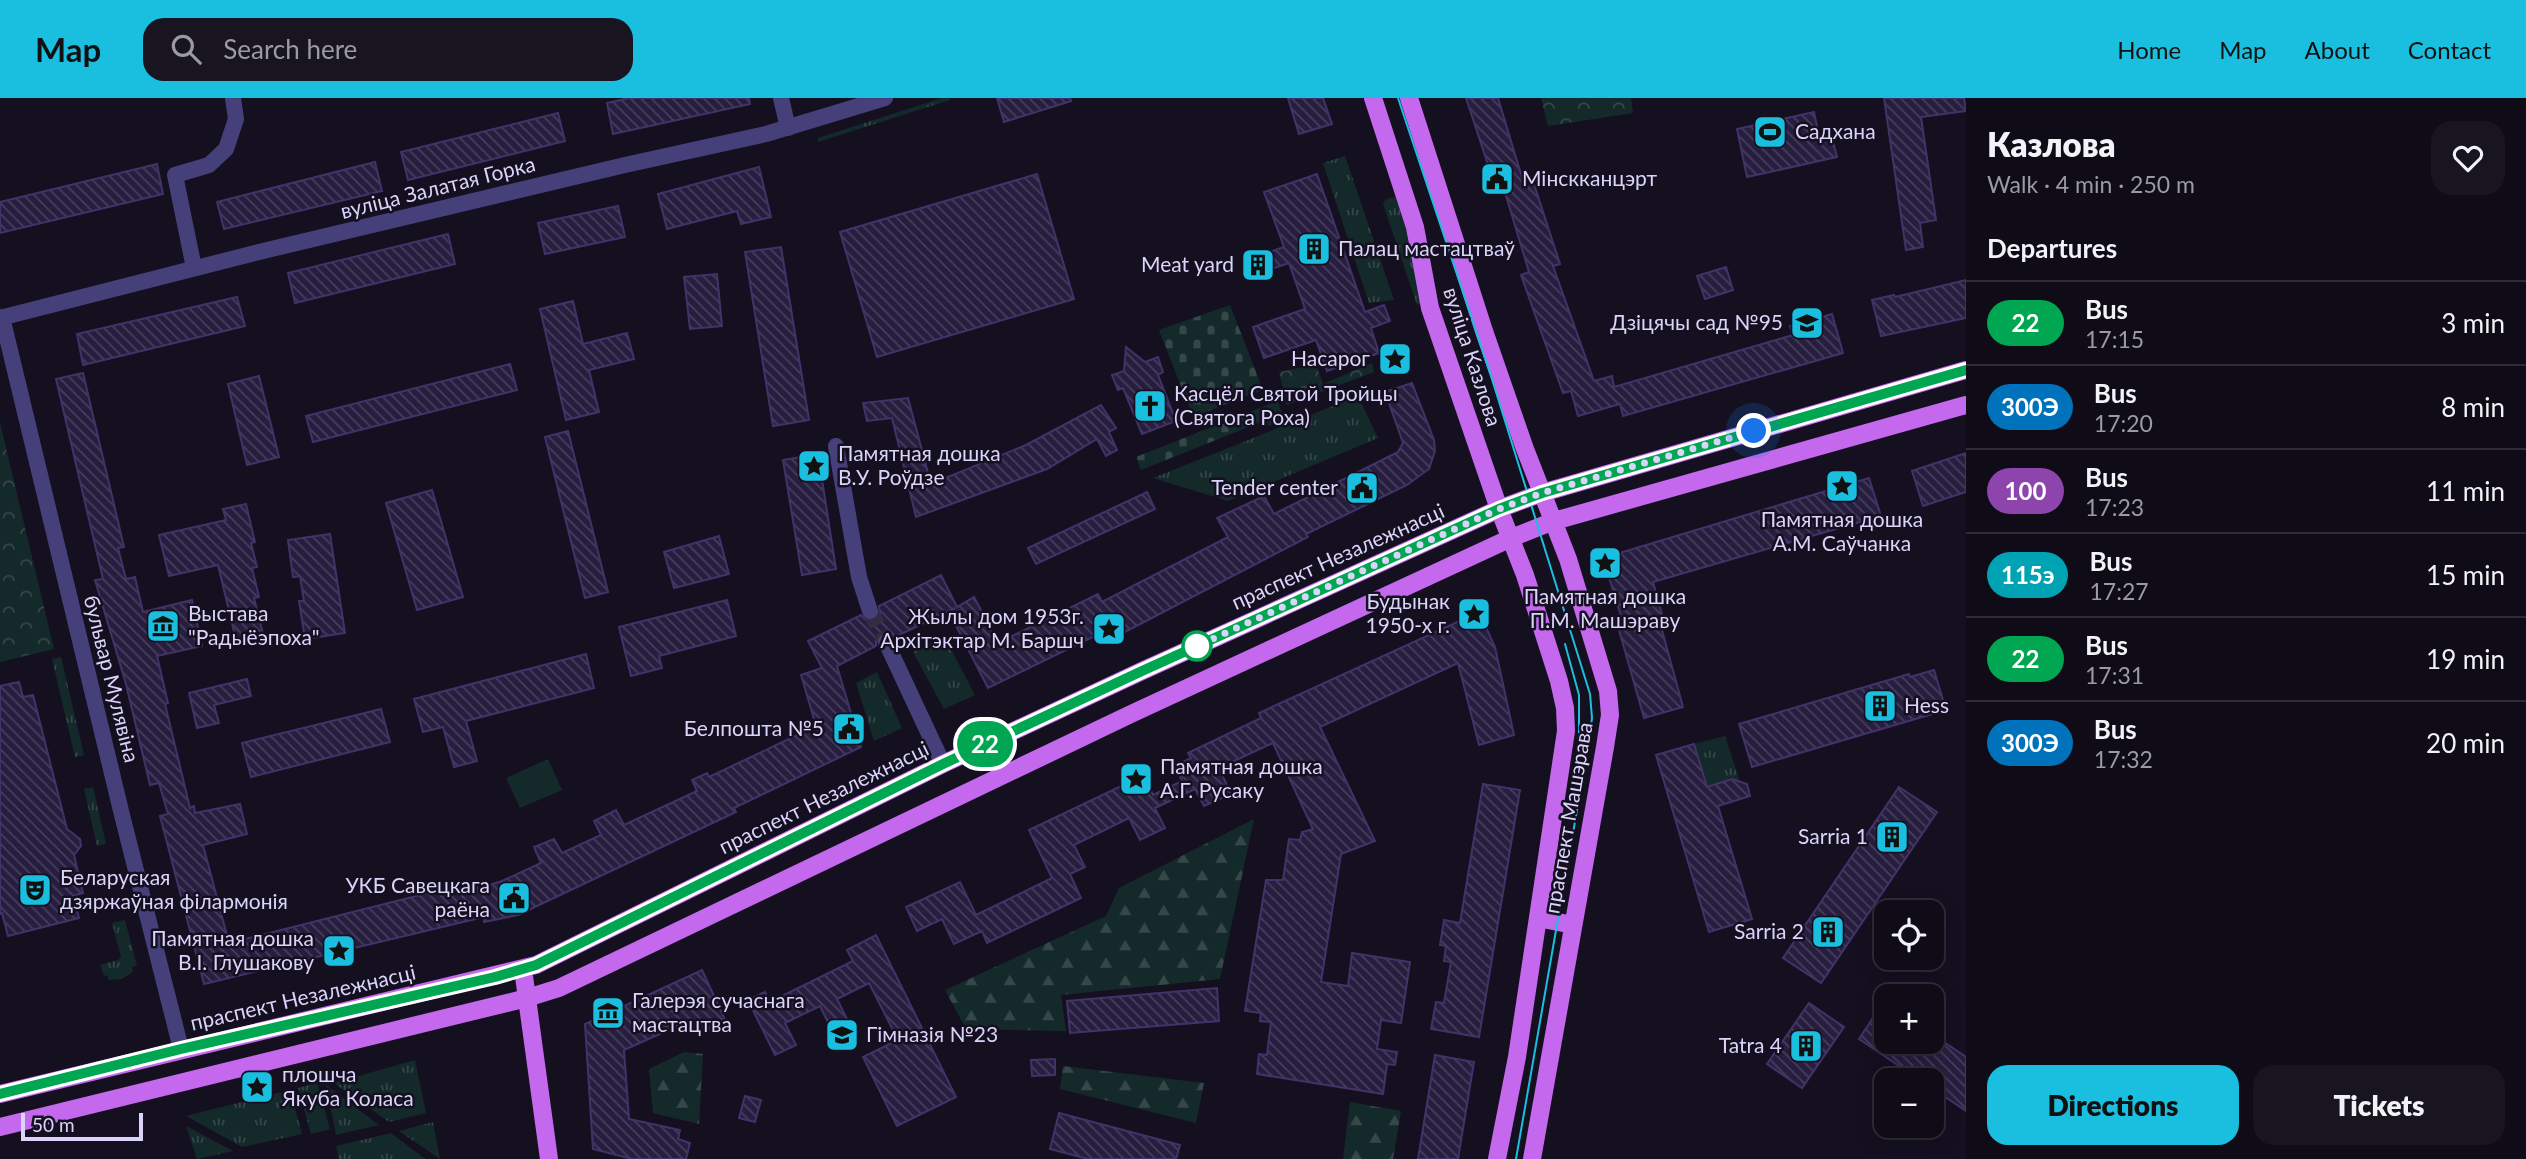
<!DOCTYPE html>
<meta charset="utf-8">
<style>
:root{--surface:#0f0c18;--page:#181521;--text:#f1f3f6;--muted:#9b9ba2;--line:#2f2c37;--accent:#1abfe0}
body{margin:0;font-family:Lato,sans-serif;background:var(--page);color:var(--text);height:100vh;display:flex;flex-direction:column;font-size:26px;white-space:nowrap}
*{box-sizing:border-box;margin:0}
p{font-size:23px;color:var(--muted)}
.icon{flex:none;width:38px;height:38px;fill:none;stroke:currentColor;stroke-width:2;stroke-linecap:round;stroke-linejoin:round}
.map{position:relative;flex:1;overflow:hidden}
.details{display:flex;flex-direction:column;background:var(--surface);width:560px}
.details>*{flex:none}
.badge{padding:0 14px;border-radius:23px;font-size:24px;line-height:46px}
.tools{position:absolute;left:1874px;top:802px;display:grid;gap:14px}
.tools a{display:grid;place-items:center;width:70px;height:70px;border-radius:14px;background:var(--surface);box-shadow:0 4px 18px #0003,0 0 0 2px var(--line);font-size:35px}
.scale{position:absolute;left:21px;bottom:18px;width:122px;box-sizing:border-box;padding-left:7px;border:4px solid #dbd4fa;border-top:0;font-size:19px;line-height:24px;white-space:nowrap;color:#dbd4fa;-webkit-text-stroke:5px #141020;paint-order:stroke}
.you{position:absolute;width:35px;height:35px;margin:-18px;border:5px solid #fff;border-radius:50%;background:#1a73e8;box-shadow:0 0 0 10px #1a73e833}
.map>.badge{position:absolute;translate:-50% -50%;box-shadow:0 0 0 4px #fff}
h2{padding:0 21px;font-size:26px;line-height:63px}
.round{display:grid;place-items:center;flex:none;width:74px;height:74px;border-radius:21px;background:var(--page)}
.head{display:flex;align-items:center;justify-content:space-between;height:119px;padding:0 21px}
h1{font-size:33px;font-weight:800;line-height:52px}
.cta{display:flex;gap:14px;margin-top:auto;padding:14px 21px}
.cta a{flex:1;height:80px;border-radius:21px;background:var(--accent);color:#111;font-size:28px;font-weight:800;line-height:80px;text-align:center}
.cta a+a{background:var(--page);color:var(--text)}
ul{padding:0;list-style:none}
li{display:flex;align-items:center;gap:21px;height:84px;padding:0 21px;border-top:2px solid var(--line)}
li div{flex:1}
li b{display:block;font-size:26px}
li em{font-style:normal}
li .badge{min-width:77px;font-weight:700;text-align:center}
header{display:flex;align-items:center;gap:42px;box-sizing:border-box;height:98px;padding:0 35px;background:var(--accent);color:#111}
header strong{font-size:33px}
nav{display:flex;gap:38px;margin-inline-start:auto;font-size:24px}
.search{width:490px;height:63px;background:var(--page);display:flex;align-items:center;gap:18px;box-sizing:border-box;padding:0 24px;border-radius:21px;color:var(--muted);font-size:26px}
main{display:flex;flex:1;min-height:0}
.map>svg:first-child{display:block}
</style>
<header>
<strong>Map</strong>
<div class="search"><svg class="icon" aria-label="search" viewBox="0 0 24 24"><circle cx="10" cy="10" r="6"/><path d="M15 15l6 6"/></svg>Search here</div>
<nav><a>Home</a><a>Map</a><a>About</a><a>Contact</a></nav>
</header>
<main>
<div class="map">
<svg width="1966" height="1061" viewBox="0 0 1966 1061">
<defs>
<pattern id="grass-tufts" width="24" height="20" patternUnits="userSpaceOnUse" patternTransform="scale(1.75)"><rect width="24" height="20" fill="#14292a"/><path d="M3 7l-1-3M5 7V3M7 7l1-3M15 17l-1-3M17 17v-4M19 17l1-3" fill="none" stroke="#36474a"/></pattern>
<pattern id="forest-firs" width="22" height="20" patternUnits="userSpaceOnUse" patternTransform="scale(1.75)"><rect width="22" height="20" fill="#14292a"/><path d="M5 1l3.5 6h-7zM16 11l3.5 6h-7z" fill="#36474a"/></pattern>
<pattern id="cemetery-stones" width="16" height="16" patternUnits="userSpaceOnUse" patternTransform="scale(1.75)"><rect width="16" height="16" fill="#14292a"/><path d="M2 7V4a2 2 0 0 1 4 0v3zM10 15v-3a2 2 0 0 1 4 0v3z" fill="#36474a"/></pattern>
<pattern id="park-crowns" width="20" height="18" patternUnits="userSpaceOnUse" patternTransform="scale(1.75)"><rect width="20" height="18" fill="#14292a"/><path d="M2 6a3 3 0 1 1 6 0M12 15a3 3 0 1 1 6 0" fill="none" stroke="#36474a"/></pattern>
<pattern id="building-back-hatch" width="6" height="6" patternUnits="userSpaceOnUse" patternTransform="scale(1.75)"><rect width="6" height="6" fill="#271e3f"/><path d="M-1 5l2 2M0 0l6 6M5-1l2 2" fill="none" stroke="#463e5c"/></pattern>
</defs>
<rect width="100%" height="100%" fill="#141020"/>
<path fill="url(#grass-tufts)" d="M942,0H949L950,2L818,44V40Z
M1345,58L1394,202L1369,205L1323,65Z
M1396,99L1412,147L1420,206L1417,207L1383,106L1386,101Z
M1358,298L1378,340L1228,403L1153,380Z
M944,538L975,597L944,611L913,554Z
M61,559L84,657L75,659L52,561Z
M877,574L902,630L874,643L856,585Z
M1725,638L1740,684L1709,697L1694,646Z
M93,689L106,746L97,748L84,691Z
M125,822L137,868L132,869L133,874L122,881L109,882L107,877L104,878L100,867L118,862L121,859L112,825Z
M415,962L426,1015L389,1024L334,985Z
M317,985L330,1031L311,1036L298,990Z
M326,987L379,1027L336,1037Z
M290,992L302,1036L242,1049L186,1018Z
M433,1024L440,1061L399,1033Z
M186,1028L233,1053L197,1061Z
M391,1035L425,1061H339L336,1048Z"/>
<path fill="url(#forest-firs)" d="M1254,721L1220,881L1061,897L1066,933L966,931L945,892L1106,818L1119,790Z
M684,954L703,956L699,1026L653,1015L649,971Z
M1063,968L1204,985L1196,1025L1060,991Z
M1350,1004L1401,1013L1393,1061H1343Z"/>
<path fill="url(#cemetery-stones)" d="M1230,207L1263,292L1193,319L1159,232Z
M1277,303L1285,321L1269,328L1266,322L1141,372L1136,359Z"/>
<path fill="url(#park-crowns)" d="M1541,0H1631L1633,15L1548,28Z
M1372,265L1374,274L1287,307L1279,274L1316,266L1323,286Z
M0,325L54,551L0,564Z"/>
<path fill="#14292a" d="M548,661L562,692L520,710L506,680Z"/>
<path fill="url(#building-back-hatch)" stroke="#413369" stroke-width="2" d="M629,0H749L750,6L613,36L607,5Z
M997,0H1070L1071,3L1004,24Z
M1288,0H1323L1332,26L1299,36Z
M1466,0H1498L1524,86L1533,83L1560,166L1553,168L1594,283L1612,278L1614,289L1793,237L1790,228L1832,216L1843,255L1623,318L1620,306L1578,318L1571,293L1563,295L1521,177L1529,174L1504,91L1497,94Z
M1884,0H1964L1966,13L1921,19L1936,122L1920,125L1923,149L1906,152Z
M1814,14L1820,43L1832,40L1837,59L1747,79L1737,31Z
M558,15L565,43L408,82L401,54Z
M375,64L382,93L224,131L217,104Z
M157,66L163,96L0,135V104Z
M759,69L771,119L741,126L737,113L667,131L658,96Z
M1037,76L1074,201L877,259L840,134Z
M1317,76L1365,214L1384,207L1390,223L1371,230L1379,255L1327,273L1316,242L1264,260L1253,229L1305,211L1289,165L1254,177L1249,161L1284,149L1264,94Z
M618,108L625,139L545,156L538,125Z
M448,136L455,166L295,205L288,175Z
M781,149L809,322L773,328L745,154Z
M1726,169L1733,192L1705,201L1697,178Z
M717,176L722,228L690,231L684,179Z
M1966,182V220L1881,238L1872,202L1894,197L1895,199Z
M237,199L245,228L83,267L77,236Z
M573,203L583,246L627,235L634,261L589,272L599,314L566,322L540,211Z
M1126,249L1145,264L1158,259L1163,274L1158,277L1176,323L1142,336L1123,290L1118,292L1112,277L1124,273Z
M510,266L517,292L313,344L306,318Z
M83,275L124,449L118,450L126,481L135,479L143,514L192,502L202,548L157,558L168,605L165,606L190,710L194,708L195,715L240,706L247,736L203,747L229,845L476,783L477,791L502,783L541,765L534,749L554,741L562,755L601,737L594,723L616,712L624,727L697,693L692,682L707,675L709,679L816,628L801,577L822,570L808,543L861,517L867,523H874L880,516L879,508L941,477L957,509L974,499L998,545L1098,496L1102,504L1228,439L1217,420L1264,398L1274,416L1398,354L1403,345L1385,294L1412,285L1434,342L1435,353L1429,371L1407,387L1306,436L1308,439L1117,538L1113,529L988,590L949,514L955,510L895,539L888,534L881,535L876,542V548L837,568L861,649L734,710L736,714L518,817L484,824V819L204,886L160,718L168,716L159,685L150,687L126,586L95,482L103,481L56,281Z
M259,278L279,359L247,367L228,286Z
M908,300L931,386L1026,347L1101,307L1116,330L1109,334L1117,352L1106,358L1097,341L1047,371L916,419L892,320L867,323L863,305Z
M568,333L608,494L585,500L545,339Z
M1966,355V394L1923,408L1912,373Z
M818,356L836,471L802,477L783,362Z
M1869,380L1881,418L1653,484L1663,520L1659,521L1683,609L1644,620L1619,532L1625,531L1603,460Z
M432,392L463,499L417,512L386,405Z
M1147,394L1155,411L1036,466L1028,450Z
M246,406L255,444L251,445L257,469L252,470L259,499L254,500L264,540L237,546L218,467L169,478L159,437L226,422L223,411Z
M330,436L345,535L305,541L299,503H304L300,478L293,479L288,442Z
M719,438L729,476L674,490L664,454Z
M727,502L736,538L659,558L662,570L631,578L619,529Z
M1479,514L1495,549L1514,637L1479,647L1458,565L1320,629L1375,743L1341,756L1321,884L1348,888L1352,855L1410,864L1401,925L1381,922L1377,951L1397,954L1395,967L1387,966L1383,996L1257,976L1259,956L1267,957L1271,924L1260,923L1261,915L1245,913L1266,782H1283L1289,741L1300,742L1302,734L1313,731L1273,645L1219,670L1231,696L1204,708L1195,691L1155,710L1165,730L1140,742L1129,720L1074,747L1085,769L1070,776L1081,800L987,845L982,833L954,846L942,821L917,833L906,809L960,784L976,817L1052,780L1029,732L1144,677L1153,697L1182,683L1175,668L1191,660L1188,655L1261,620L1259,615Z
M586,556L594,590L466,623L477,663L454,669L443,629L423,634L414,601Z
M1934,572L1946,612L1752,669L1739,626L1909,576L1910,579Z
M247,581L251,598L214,607L219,625L197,630L189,595Z
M19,584L23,599L33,597L67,731L80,741L81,748L74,757L83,795L73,798L79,820L8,838L2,815L0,816V588Z
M381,611L390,644L251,679L242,645Z
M1694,646L1707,689L1732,681L1747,686L1750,698L1718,708L1752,821L1709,834L1656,657Z
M1483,686L1520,692L1479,939L1431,931L1436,904L1444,905L1451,864L1444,863L1446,848L1440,847L1444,822L1460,825Z
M1899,689L1937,714L1821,885L1783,860Z
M876,837L956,999L897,1028L863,959L898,942L869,885L837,901L852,931L835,939L820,908L785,925L796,947L775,957L748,902L765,894L770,904L853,863L847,852Z
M702,872L726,924L698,937L691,922L624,952L629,1021L680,1032L678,1041L690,1045L686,1061H632L593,1051L585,926Z
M1217,890L1219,923L1070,935L1067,903Z
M1886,900V943H1932V936L1966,959V1013L1932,990V982H1920L1859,941Z
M1809,905L1844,929L1802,990L1767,966Z
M1435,957L1474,964L1458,1061H1418Z
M1055,961V977L1032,978L1031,962Z
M745,998L761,1002L755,1024L739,1020Z
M1059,1015L1180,1047L1176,1061H1088L1050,1051Z"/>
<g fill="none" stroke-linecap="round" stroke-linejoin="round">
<path stroke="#322d41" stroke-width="16" stroke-dasharray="16 8" stroke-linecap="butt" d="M870,513L886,544"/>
<path stroke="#46407a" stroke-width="16" d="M781,0L788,30
M194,170L175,77L209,67L226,51L236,21L233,0
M2,219L122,717L181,951
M0,220L263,153L625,67L766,36L885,0
M836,348L859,479L870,513
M886,544L943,666"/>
<path stroke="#c468ed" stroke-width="18" d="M1373,0L1415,129L1430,210L1499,411L1525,477L1559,583L1565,610L1566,633L1517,959L1497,1061
M1409,0L1484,233L1525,351L1568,461L1608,593L1610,617L1605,649L1532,1061
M1538,820L1573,827
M523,871L549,1061
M0,996L536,867L943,666L1142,573L1499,411L1542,395L1966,272
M0,1029L527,900L559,890L1131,616L1511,440L1554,423L1966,307"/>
<path stroke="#1abfe0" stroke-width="2" d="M1398,0L1492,281L1590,596L1592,620L1587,655L1516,1061
M1565,546L1579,597V646"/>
</g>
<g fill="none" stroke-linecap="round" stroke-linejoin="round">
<defs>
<path id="line" d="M0,996L181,951L495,879L536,867L943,666L1142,573L1499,411L1542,395L1966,272"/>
</defs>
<use href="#line" stroke="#fff" stroke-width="16"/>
<use href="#line" stroke="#00a651" stroke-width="10"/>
<path stroke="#dbd4fa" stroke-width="7" stroke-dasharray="0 12.6" d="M1197,548L1188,552L1499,411L1542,395L1754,333"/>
</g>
<defs>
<symbol id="stadium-square" viewBox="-11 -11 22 22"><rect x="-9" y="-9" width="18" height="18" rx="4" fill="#1abfe0" stroke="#141020"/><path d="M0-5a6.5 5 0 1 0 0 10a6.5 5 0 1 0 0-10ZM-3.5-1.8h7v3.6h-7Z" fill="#111"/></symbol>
<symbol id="civic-square" viewBox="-11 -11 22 22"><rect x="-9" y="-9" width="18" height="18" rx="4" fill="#1abfe0" stroke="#141020"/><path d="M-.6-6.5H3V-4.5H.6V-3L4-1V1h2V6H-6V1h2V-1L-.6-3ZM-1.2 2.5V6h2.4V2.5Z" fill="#111"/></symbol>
<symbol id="building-square" viewBox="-11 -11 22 22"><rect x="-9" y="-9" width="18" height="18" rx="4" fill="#1abfe0" stroke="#141020"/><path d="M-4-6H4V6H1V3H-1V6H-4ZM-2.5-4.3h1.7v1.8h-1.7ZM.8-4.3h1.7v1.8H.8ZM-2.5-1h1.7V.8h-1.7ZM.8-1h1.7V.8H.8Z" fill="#111"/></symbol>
<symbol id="school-square" viewBox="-11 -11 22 22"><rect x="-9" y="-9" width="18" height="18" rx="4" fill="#1abfe0" stroke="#141020"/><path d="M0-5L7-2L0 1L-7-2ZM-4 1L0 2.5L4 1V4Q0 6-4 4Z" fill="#111"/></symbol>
<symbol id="sight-square" viewBox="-11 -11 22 22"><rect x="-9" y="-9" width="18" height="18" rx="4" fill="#1abfe0" stroke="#141020"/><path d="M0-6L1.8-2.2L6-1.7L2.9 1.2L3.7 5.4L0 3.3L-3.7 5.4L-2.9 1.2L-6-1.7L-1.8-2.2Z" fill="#111"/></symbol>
<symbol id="church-square" viewBox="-11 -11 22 22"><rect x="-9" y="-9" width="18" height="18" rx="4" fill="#1abfe0" stroke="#141020"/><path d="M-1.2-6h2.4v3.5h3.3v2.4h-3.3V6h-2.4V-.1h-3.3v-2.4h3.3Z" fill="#111"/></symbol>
<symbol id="museum-square" viewBox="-11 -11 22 22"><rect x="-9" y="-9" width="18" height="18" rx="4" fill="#1abfe0" stroke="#141020"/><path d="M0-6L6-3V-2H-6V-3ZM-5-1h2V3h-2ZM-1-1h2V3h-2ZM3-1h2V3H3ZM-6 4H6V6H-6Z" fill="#111"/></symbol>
<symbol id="theatre-square" viewBox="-11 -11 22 22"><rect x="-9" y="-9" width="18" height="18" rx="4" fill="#1abfe0" stroke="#141020"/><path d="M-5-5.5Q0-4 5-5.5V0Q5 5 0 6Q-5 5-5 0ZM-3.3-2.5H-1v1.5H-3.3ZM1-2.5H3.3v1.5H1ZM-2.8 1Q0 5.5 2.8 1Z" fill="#111"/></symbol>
</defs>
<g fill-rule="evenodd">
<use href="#stadium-square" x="1751" y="15" width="38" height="38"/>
<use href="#civic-square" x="1478" y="62" width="38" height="38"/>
<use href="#building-square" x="1295" y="132" width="38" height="38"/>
<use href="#building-square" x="1239" y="148" width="38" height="38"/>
<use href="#school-square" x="1788" y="206" width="38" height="38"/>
<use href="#sight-square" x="1376" y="242" width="38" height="38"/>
<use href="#church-square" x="1131" y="289" width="38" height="38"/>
<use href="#sight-square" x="795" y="349" width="38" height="38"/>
<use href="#sight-square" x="1823" y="369" width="38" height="38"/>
<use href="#civic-square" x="1343" y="371" width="38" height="38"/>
<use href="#sight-square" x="1586" y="446" width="38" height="38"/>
<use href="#sight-square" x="1455" y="497" width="38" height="38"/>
<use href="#museum-square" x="144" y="509" width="38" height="38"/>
<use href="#sight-square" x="1090" y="512" width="38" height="38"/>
<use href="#building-square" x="1861" y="589" width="38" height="38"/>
<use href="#civic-square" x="830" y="612" width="38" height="38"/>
<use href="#sight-square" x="1117" y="662" width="38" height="38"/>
<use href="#building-square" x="1873" y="720" width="38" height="38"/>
<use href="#theatre-square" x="16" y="773" width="38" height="38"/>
<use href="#civic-square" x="495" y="781" width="38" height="38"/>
<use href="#building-square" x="1809" y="815" width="38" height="38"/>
<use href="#sight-square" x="320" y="834" width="38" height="38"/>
<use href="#museum-square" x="589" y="896" width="38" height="38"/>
<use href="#school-square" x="823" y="918" width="38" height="38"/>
<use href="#building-square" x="1787" y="929" width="38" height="38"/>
<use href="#sight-square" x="238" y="970" width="38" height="38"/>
</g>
<circle fill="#fff" stroke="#00a651" stroke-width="3.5" cx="1197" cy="548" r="14"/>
<g text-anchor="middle" stroke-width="5" stroke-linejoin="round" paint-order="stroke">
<g font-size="21" fill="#dbd4fa" stroke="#141020" text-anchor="start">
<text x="1795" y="41">Садхана</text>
<text x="1522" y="88">Мінскканцэрт</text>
<text x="1338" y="158">Палац мастацтваў</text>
<text x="1234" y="174" text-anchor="end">Meat yard</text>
<text x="1783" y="232" text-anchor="end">Дзіцячы сад №95</text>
<text x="1370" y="268" text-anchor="end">Насарог</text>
<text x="1174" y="303">Касцёл Святой Тройцы<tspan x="1174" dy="24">(Святога Роха)</tspan></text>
<text x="838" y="363">Памятная дошка<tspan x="838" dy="24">В.У. Роўдзе</tspan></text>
<text x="1338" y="397" text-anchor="end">Tender center</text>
<text x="1842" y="429" text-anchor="middle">Памятная дошка<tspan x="1842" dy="24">А.М. Саўчанка</tspan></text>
<text x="1605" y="506" text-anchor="middle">Памятная дошка<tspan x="1605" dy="24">П.М. Машэраву</tspan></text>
<text x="1450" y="511" text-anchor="end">Будынак<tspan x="1450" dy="24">1950-х г.</tspan></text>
<text x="188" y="523">Выстава<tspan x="188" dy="24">"Радыёэпоха"</tspan></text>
<text x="1084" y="526" text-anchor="end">Жылы дом 1953г.<tspan x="1084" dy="24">Архітэктар М. Баршч</tspan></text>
<text x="1904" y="615">Hess</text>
<text x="824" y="638" text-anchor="end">Белпошта №5</text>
<text x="1160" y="676">Памятная дошка<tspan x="1160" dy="24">А.Г. Русаку</tspan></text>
<text x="1868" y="746" text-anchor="end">Sarria 1</text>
<text x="60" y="787">Беларуская<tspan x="60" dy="24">дзяржаўная філармонія</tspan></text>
<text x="490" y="795" text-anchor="end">УКБ Савецкага<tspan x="490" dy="24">раёна</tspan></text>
<text x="1804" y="841" text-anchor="end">Sarria 2</text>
<text x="314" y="848" text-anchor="end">Памятная дошка<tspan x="314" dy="24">В.І. Глушакову</tspan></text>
<text x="632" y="910">Галерэя сучаснага<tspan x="632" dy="24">мастацтва</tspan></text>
<text x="866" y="944">Гімназія №23</text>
<text x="1782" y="955" text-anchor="end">Tatra 4</text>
<text x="282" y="984">плошча<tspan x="282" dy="24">Якуба Коласа</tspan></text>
</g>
<g font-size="21" fill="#dbd4fa" stroke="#141020">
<text transform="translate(438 90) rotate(-14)" y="7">вуліца Залатая Горка</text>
<text transform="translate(1472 259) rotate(72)" y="7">вуліца Казлова</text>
<text transform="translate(1338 459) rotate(-24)" y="7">праспект Незалежнасці</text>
<text transform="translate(111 581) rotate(76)" y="7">бульвар Мулявіна</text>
<text transform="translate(824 700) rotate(-26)" y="7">праспект Незалежнасці</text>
<text transform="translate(1569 720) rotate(-80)" y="7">праспект Машэрава</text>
<text transform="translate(303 900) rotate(-13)" y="7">праспект Незалежнасці</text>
</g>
</g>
</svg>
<div class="tools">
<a><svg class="icon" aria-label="locate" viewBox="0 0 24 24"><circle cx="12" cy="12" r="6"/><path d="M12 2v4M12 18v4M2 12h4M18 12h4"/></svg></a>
<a>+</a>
<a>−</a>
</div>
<div class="scale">50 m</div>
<div class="you" style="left:1754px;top:333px"></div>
<b class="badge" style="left:985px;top:646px;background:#00a651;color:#fff">22</b>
</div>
<section class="details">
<div class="head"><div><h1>Казлова</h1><p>Walk · 4 min · 250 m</p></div><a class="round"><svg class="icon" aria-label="heart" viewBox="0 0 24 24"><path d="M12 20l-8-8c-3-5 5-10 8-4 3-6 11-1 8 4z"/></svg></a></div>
<h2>Departures</h2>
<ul>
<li><span class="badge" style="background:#00a651;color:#fff">22</span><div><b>Bus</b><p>17:15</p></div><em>3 min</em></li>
<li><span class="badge" style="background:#0072bc;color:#fff">300Э</span><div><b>Bus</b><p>17:20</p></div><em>8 min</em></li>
<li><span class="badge" style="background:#8e44ad;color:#fff">100</span><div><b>Bus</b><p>17:23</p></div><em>11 min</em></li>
<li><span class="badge" style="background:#00a3b4;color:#fff">115э</span><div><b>Bus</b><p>17:27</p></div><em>15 min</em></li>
<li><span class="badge" style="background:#00a651;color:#fff">22</span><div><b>Bus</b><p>17:31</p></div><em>19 min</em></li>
<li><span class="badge" style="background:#0072bc;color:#fff">300Э</span><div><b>Bus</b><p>17:32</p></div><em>20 min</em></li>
</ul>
<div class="cta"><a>Directions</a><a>Tickets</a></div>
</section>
</main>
